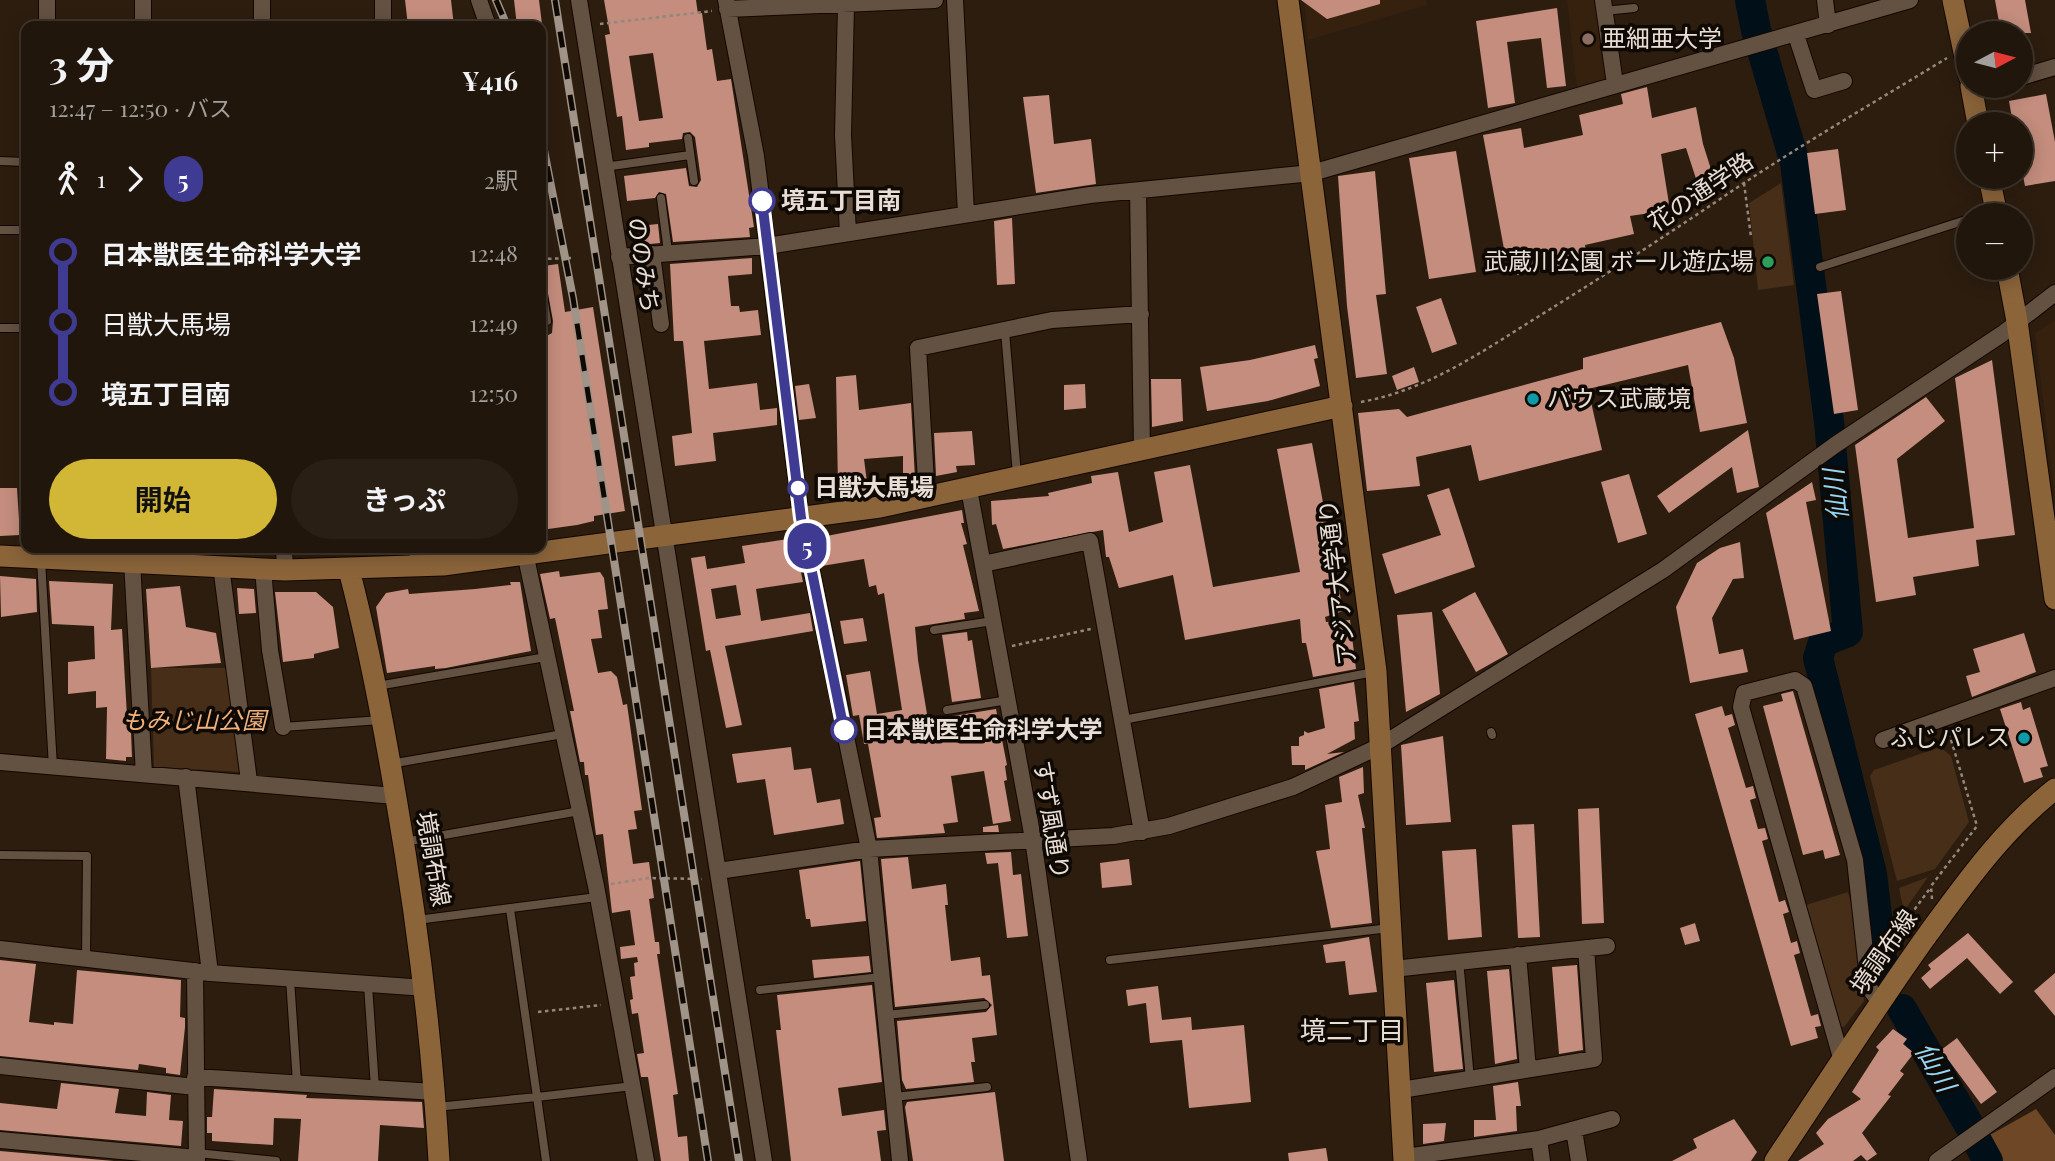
<!DOCTYPE html>
<html lang="ja">
<meta charset="utf-8">
<style>
:root{--surface:#21160b;--page:#291f14;--text:#f1f3f6;--muted:#a29f9d;--line:#3e352c;--accent:#d2b736}
body{margin:0;font-family:"Playfair Display","Noto Sans JP",serif;background:var(--page);color:var(--text);height:100vh;display:flex;flex-direction:column;font-size:26px;white-space:nowrap}
*{box-sizing:border-box;margin:0}
p{font-size:23px;color:var(--muted)}
.icon{flex:none;width:38px;height:38px;fill:none;stroke:currentColor;stroke-width:2;stroke-linecap:round;stroke-linejoin:round}
.map{position:relative;flex:1;overflow:hidden}
.sheet{position:absolute;left:21px;top:21px;width:525px;height:532px;display:flex;flex-direction:column;background:var(--surface);border-radius:14px;box-shadow:0 4px 18px #0003,0 0 0 2px var(--line)}
.sheet>*{flex:none}
.badge{padding:0 14px;border-radius:23px;font-size:24px;line-height:46px}
.needle{width:46px;rotate:83deg}
.controls{position:absolute;left:1956px;top:21px;display:grid;gap:14px}
.controls a{display:grid;place-items:center;width:77px;height:77px;border-radius:50%;background:var(--surface);box-shadow:0 4px 18px #0003,0 0 0 2px var(--line);font-size:35px}
.map>.badge{position:absolute;translate:-50% -50%;box-shadow:0 0 0 4px #fff}
.legs{display:flex;align-items:center;gap:10px;height:77px;padding:0 28px;font-size:23px}
.legs p{margin-inline-start:auto}
.head{display:flex;align-items:center;justify-content:space-between;height:119px;padding:0 28px}
h1{font-size:38px;font-weight:700;line-height:52px}
.primary-button{display:flex;gap:14px;margin-top:auto;padding:14px 28px}
.primary-button a{flex:1;height:80px;border-radius:42px;background:var(--accent);color:#111;font-size:28px;font-weight:700;line-height:80px;text-align:center}
.primary-button a+a{background:var(--page);color:var(--text)}
ul{padding:0 28px;list-style:none}
li{display:flex;align-items:center;gap:24px;height:70px;font-size:26px}
li i{display:grid;place-items:center;width:10px;height:100%;margin:0 9px;background:currentColor}
li i::after{content:'';width:18px;height:18px;margin:-9px;border:5px solid;border-radius:50%;background:var(--surface)}
li p{margin-inline-start:auto}
li:first-child i{background:linear-gradient(#0000 50%,currentColor 0)}
li:last-child i{background:linear-gradient(currentColor 50%,#0000 0)}
.map>svg:first-child{display:block}
</style>
<div class="map">
<svg width="2055" height="1161" viewBox="0 0 2055 1161">
<rect width="100%" height="100%" fill="#2c1d0f"/>
<path fill="#36210f" d="M1304,0H1426L1427,5L1308,40Z
M1567,0H1600L1611,78L1577,88Z
M2055,320V499L2035,333Z"/>
<path fill="#472e18" d="M1781,183L1794,285L1758,290L1749,203Z
M151,668H230L242,772L154,767Z
M1940,747L1951,756L1969,822L1935,869L1897,881L1870,776L1874,770Z
M1928,877L1904,911L1899,888Z
M1848,892L1855,919L1864,1001L1844,1027H1840L1803,906Z"/>
<path fill="#6e4826" d="M2036,1109L2055,1135V1161H1993L1981,1140Z"/>
<g fill="none" stroke-linecap="round" stroke-linejoin="round">
<path stroke="#011018" stroke-width="30" d="M1750,0L1756,30L1795,163L1829,422L1848,632L1823,642L1818,658L1872,874L1884,974
M1902,1009L1969,1125
M1977,1141L1988,1161"/>
</g>
<path fill="#c48d7d" fill-rule="evenodd" d="M405,0H451L454,26H408Z
M514,0H539L542,24L517,26Z
M604,0H696L698,14L702,13L707,50L712,49L717,81L731,79L754,227L749,228L750,237L673,242L666,194L659,192L655,198L627,201L624,176L686,168L689,186L697,187L701,180L695,137L690,132L683,133L682,139L649,143V147L626,150L622,116L617,117L605,35L610,34ZM653,53L663,118L639,121L629,56Z
M1301,0H1380V4L1327,19Z
M1995,0H2025L2031,33H2001Z
M1557,8L1566,86L1547,88L1541,38L1507,42L1515,103L1488,108L1476,21Z
M1647,87L1652,118L1696,107L1703,144L1716,185L1700,191L1686,148L1661,154L1670,210L1630,216L1634,234L1585,245L1588,261L1517,275L1512,248L1504,249L1483,135L1521,128L1524,148L1583,135L1579,115L1623,104L1621,94Z
M2046,94L2055,142V181L2025,186L2021,166V124H2013L2009,101Z
M1049,95L1054,144L1091,139L1096,184L1036,193L1023,97Z
M1838,149L1846,210L1815,214L1807,153Z
M1456,151L1476,272L1429,279L1409,158Z
M1375,171L1386,294L1376,295L1387,374L1356,378L1347,306L1338,176Z
M1012,218L1015,284L997,285L994,221Z
M658,224L660,243L640,245L638,226Z
M752,258V274L728,276L731,306H739L740,312L758,310L761,335L704,341L709,389L757,383L760,410L777,408V425L713,433L716,461L675,466L672,436L692,433L683,341H674L670,264Z
M558,264L565,312L593,307L625,511L594,516V521L577,525L541,530V339L552,333L553,321L543,266Z
M1841,291L1858,410L1834,414L1817,294Z
M1441,298L1457,344L1432,353L1416,307Z
M1721,322L1734,358L1747,423L1700,432L1688,365L1588,389L1602,450L1479,481L1471,445L1416,457L1420,486L1367,491L1358,413L1399,409L1407,417L1583,369V358Z
M1315,345L1318,358L1314,359L1320,386L1268,401L1207,411L1200,367L1250,360Z
M1992,360L2015,535L1976,540L1979,566L1913,577L1916,595L1876,602L1855,445L1926,397L1945,421L1897,459L1908,538L1974,528L1955,378Z
M1414,367L1419,382L1397,390L1392,376Z
M856,375L859,410L911,403L915,479L903,480V456L864,459L868,490L853,493L852,486L838,488L836,377Z
M1151,379H1181L1183,421L1152,427Z
M809,384L816,418L799,420L795,386Z
M1085,384L1086,408L1064,410V385Z
M1748,430L1759,487L1737,493L1732,467L1669,513L1657,496Z
M972,431L975,465L956,466L957,472L936,476L934,433Z
M1312,443L1343,611L1325,617L1326,622L1350,620L1356,669L1313,677L1306,643H1302L1300,619L1185,640L1173,575L1119,588L1109,557H1106L1103,530L1003,549L996,524L992,525L991,501L1049,496L1048,493L1092,483L1091,476L1118,472L1129,532L1163,522L1154,472L1190,465L1213,587L1300,572L1277,449Z
M1629,474L1647,534L1618,543L1601,482Z
M1812,482L1816,500L1806,502L1831,631L1794,640L1766,513Z
M0,488H17L20,535L0,536Z
M1449,488L1475,567L1395,594L1382,554L1441,535L1427,495Z
M962,510L964,523H961L967,544L963,545L979,611L964,613L965,619L915,627L918,660L928,720L996,709L1007,765L1005,766L1007,780L1004,781L1011,821L993,824L984,771L951,776L958,822L943,824L945,833L877,838L874,818L881,817L868,744H864L859,715L853,716L846,675L870,671L877,714L902,710L884,593L878,595L876,585L869,587L864,559L822,566L816,538Z
M794,538L803,582L756,589L761,621L810,613L813,631L725,646L742,725L726,728L710,650L706,651L691,558L705,556L707,569L745,563L742,546ZM736,585L741,615L716,619L711,589Z
M1740,542L1744,578L1733,579L1712,618L1719,654L1743,649L1748,672L1690,683L1676,607L1697,563L1720,548Z
M559,571L560,577L600,572L604,578L608,609L598,610L602,638L591,639L598,673L611,671L617,677L623,705L627,704L642,810L634,811L637,829L628,830L633,864L649,862L654,898L649,899L655,942H659L660,954H657L678,1094L673,1095L678,1137L687,1136L689,1161H661L648,1077H641L637,1054L644,1053L638,1013L632,1014L630,1000L633,999L630,977L635,976L634,963L638,962L637,957L621,959L620,947L635,945L630,910L612,913L603,834L596,835L588,775H585L584,762H580L570,711H574L555,618L550,619L540,574Z
M0,576L36,579L37,612L1,617Z
M49,581L113,584L111,630L122,629L127,716L131,732L132,757H126V761L106,759L107,707L96,708V691L68,694V662L95,659L94,626L52,624Z
M510,582H520L531,651L446,668L435,669V666L387,673L376,607L386,593L408,589L409,594L475,589L511,585Z
M180,586L186,627L216,633L221,663L151,668L146,589Z
M237,588L254,589L256,613L239,614Z
M275,592H316L333,607L339,648L314,654V658L283,662Z
M1475,592L1508,654L1476,672L1442,610Z
M1432,612L1440,694L1406,712L1397,615Z
M863,618L867,641L844,644L840,621Z
M967,632L968,641L972,640L981,698L952,702L942,635Z
M2024,633L2036,672L1972,697L1966,676L1980,672L1973,649Z
M1354,682L1359,721L1354,722L1355,739L1327,754L1344,752L1305,770V765H1292L1291,746H1299V737L1304,735V731L1308,733L1325,728L1319,689Z
M1793,691L1840,855L1825,859L1823,850L1803,855L1763,706L1783,701L1781,694Z
M2021,702L2023,710L2030,707L2048,766L2040,768L2043,777L2024,783L2000,709Z
M1722,706L1725,716L1732,714L1735,725L1728,728L1746,788L1753,786L1756,798L1750,800L1758,829L1765,828L1768,839L1762,841L1779,902L1785,900L1789,912L1783,914L1791,943L1797,941L1800,953L1794,955L1811,1016L1818,1014L1821,1026L1815,1027L1818,1038L1791,1046L1695,714Z
M1443,736L1451,822L1406,825L1401,745Z
M791,747L794,770L811,768L817,803L840,799L844,824L774,835L765,779L737,783L732,754Z
M1363,767L1364,793L1358,795L1365,828H1362L1372,923L1331,928L1316,851L1330,849L1325,805L1342,802L1339,777Z
M1599,808L1604,923L1582,924L1578,809Z
M1534,824L1540,937L1518,938L1512,825Z
M998,825L999,832H983V827Z
M1476,849L1482,937L1448,940L1442,851Z
M1011,852L1013,875L1021,874L1028,936L1007,938L998,863L987,864L985,853Z
M908,857L912,889L946,884L948,905H945L951,961L980,957L982,976L990,975L997,1035L972,1038L975,1062H971L974,1082L906,1089L902,1080L897,1021L986,1012L992,1005L984,998L895,1007L881,859Z
M1129,859L1132,885L1102,888L1100,863Z
M860,861L866,921L811,927L810,919H806L799,870Z
M1695,923L1700,941L1685,945L1680,928Z
M1968,933L2013,982L2000,994L1967,958L1930,989L1921,978L1931,969L1928,965Z
M1369,937L1377,992L1349,995L1345,961L1326,963L1323,945Z
M869,956L871,972L814,978L812,960Z
M0,960L36,964L29,1022L54,1025V1022L73,1024L77,970L181,980L180,1017L185,1018V1027L180,1075L166,1073V1068L139,1064L138,1070L0,1056Z
M1577,965L1583,1050L1559,1054L1552,967Z
M1509,969L1517,1059L1495,1064L1487,971Z
M2055,973V1016L2034,991Z
M1454,980L1463,1069L1434,1072L1426,983Z
M872,985L882,1082L838,1088L842,1116L884,1110L886,1130L877,1131L881,1161H791L776,1030H781L777,995Z
M1158,986L1162,1020L1191,1017L1192,1030L1244,1025L1251,1102L1189,1108L1182,1040L1150,1043L1146,1003L1128,1006L1126,990Z
M1893,1029L1907,1039L1903,1044L1914,1053L1900,1071L1904,1074L1888,1095L1891,1096L1862,1133L1877,1154L1867,1161L1861,1155L1853,1161H1798L1824,1144L1816,1133L1828,1119L1861,1099L1852,1092L1879,1050L1876,1047Z
M1957,1038L1997,1092L1981,1104L1941,1050Z
M1518,1082L1521,1106H1516L1517,1131L1474,1137V1120H1496L1493,1086Z
M61,1083L119,1089L115,1113L146,1116L147,1092L171,1095L169,1120L183,1121L181,1146L0,1130V1103L57,1109Z
M214,1089L307,1095L306,1098L422,1102L424,1128L380,1125L378,1161H298L301,1119L274,1118L273,1145L212,1141V1133H207V1117H212Z
M995,1092L1004,1161H913L905,1107L907,1102Z
M1734,1119L1757,1152L1751,1161H1672L1697,1148L1693,1139Z
M1446,1123L1444,1141L1423,1144V1124Z
M1326,1148L1328,1161H1289L1288,1153Z
M0,1151L114,1161H0Z"/>
<g fill="none" stroke-linecap="round" stroke-linejoin="round">
<defs>
<path id="lane" d="M1604,11L1634,8
M688,138L694,181
M0,161L26,162
M604,167L690,155
M661,198L668,252
M1979,215L1995,209
M0,230H26
M1820,267L1969,219
M541,284L547,321
M0,328H26
M1005,331L1017,475
M41,560L53,767
M934,630L993,621
M377,686L546,657
M947,710L1008,700
M1123,720L1374,672
M283,727L381,720
M1491,732L1492,735
M390,764L563,734
M404,842L580,811
M0,855L87,856L86,959
M510,909L537,1097L633,1086
M417,920L597,897
M1110,960L1390,928
M1459,960L1470,1079
M290,979L297,1083
M368,985L375,1088
M760,990L881,977
M886,1015L985,1005
M894,1097L987,1087
M436,1107L537,1097L546,1161
M197,1153L276,1161"/>
<path id="street" d="M47,0V26
M262,0V26
M479,0L488,26
M579,0L764,1161
M726,0L756,156L801,518L869,849L900,1161
M955,0L966,214
M1603,0L1615,84
M1825,0L1828,25
M846,5L843,135L848,233
M727,9L935,0
M143,26V0
M383,26V0
M1796,35L1814,90L1844,81
M2021,77L2055,67
M1138,191L1142,450
M652,254L661,324
M619,257L767,246L1090,195L1312,173L1910,0
M969,489L1033,839L1079,1161
M927,498L918,348L1052,320L1141,314
M284,548L285,570
M417,548L419,567
M524,548L596,886L646,1161
M132,562L144,774
M983,564L1090,541L1142,832
M221,566L249,781
M263,569L270,650L283,727
M1883,740L2055,678
M0,762L395,796
M186,777L210,973
M718,871L869,849L1113,836L1169,826L1293,787L1380,746L1663,570L1835,445L2002,334L2055,293
M0,949L210,973L426,988
M1518,955L1528,1069
M1393,969L1607,946
M195,971L197,1161
M1842,1061L1741,707L1744,693L1795,680L1804,686L1855,860L1869,988L1880,1002
M0,1066L195,1087
M195,1077L435,1092
M1401,1090L1594,1059L1586,948
M1574,1130L1579,1161
M1539,1139L1542,1161
M0,1140L197,1158
M1404,1157L1539,1139L1612,1119
M1937,1161L2055,1077"/>
<path id="secondary" d="M1288,0L1376,671L1404,1161
M1953,0L1969,76
M1971,86L1978,124
M1989,177L1997,215
M2007,268L2017,321L2055,599
M0,556L285,570L443,565L880,507L1342,406
M349,570C369,646 383,721 396,798C417,919 432,1038 439,1161
M1775,1161C1826,1085 1875,1008 1928,934C1967,881 2003,830 2055,789"/>
</defs>
<use href="#lane" stroke="#140700" stroke-width="10"/>
<use href="#street" stroke="#140700" stroke-width="18"/>
<use href="#secondary" stroke="#140700" stroke-width="23"/>
<path stroke="#94877c" stroke-width="2.5" stroke-dasharray="3.5 3.5" stroke-linecap="butt" d="M600,24L712,11
M1744,183L1751,237
M541,259L571,258
M1361,402C1427,390 1480,353 1536,318C1602,277 1667,235 1732,191C1802,144 1875,102 1947,58
M1012,646L1091,629
M611,884L649,878L702,879
M1932,899L1931,886L1977,826L1949,733
M1898,932L1931,887
M538,1012L601,1005"/>
<use href="#lane" stroke="#635142" stroke-width="8"/>
<use href="#street" stroke="#635142" stroke-width="16"/>
<use href="#secondary" stroke="#8b643a" stroke-width="21"/>
<defs>
<path id="rail" d="M496,0L507,26
M555,0L739,1161
M541,135L573,298L708,1161"/>
</defs>
<use href="#rail" stroke="#a09388" stroke-width="8"/>
<use href="#rail" stroke="#0f0904" stroke-width="5" stroke-dasharray="16" stroke-linecap="butt"/>
</g>
<g fill="none" stroke-linecap="round" stroke-linejoin="round">
<defs>
<path id="line-1" d="M762,201L801,518L844,730"/>
</defs>
<use href="#line-1" stroke="#fff" stroke-width="16"/>
<use href="#line-1" stroke="#403b92" stroke-width="10"/>
</g>
<circle fill="#8d6e63" stroke="#0f0904" stroke-width="2.5" cx="1588" cy="39" r="7"/>
<g fill="#fff" stroke="#403b92" stroke-width="3.5">
<circle cx="762" cy="201" r="12"/>
<circle cx="798" cy="488" r="9"/>
<circle cx="844" cy="730" r="12"/>
</g>
<circle fill="#2e9e5b" stroke="#0f0904" stroke-width="2.5" cx="1768" cy="262" r="7"/>
<g fill="#0f9aa8" stroke="#0f0904" stroke-width="2.5">
<circle cx="1533" cy="399" r="7"/>
<circle cx="2024" cy="738" r="7"/>
</g>
<g text-anchor="middle" stroke-width="7" stroke-linejoin="round" paint-order="stroke">
<g font-size="24" fill="#e9ded5" stroke="#0f0904" text-anchor="start">
<text x="1602" y="47">亜細亜大学</text>
<text x="1754" y="270" text-anchor="end">武蔵川公園 ボール遊広場</text>
<text x="1547" y="407">バウス武蔵境</text>
<text x="2010" y="746" text-anchor="end">ふじパレス</text>
</g>
<g font-size="24" fill="#e9ded5" stroke="#0f0904">
<text transform="translate(1701 192) rotate(-34)" y="8">花の通学路</text>
<text transform="translate(643 265) rotate(81)" y="8">ののみち</text>
<text transform="translate(1338 582) rotate(-97)" y="8">アジア大学通り</text>
<text transform="translate(1051 820) rotate(81)" y="8">すず風通り</text>
<text transform="translate(433 859) rotate(80)" y="8">境調布線</text>
<text transform="translate(1884 952) rotate(-55)" y="8">境調布線</text>
</g>
<g font-size="24" font-weight="bold" fill="#e9ded5" stroke="#0f0904" text-anchor="start">
<text x="781" y="209">境五丁目南</text>
<text x="814" y="496">日獣大馬場</text>
<text x="863" y="738">日本獣医生命科学大学</text>
</g>
<g font-size="24" font-style="italic" fill="#f0b17c" stroke="#0f0904">
<text x="194" y="729">もみじ山公園</text>
</g>
<g font-size="26" font-style="italic" fill="#93d6f6" stroke="#0f0904">
<text transform="translate(1836 495) rotate(-96)" y="9">仙川</text>
<text transform="translate(1935 1067) rotate(60)" y="9">仙川</text>
</g>
<g font-size="26" fill="#e9ded5" stroke="#0f0904">
<text x="1352" y="1040">境二丁目</text>
</g>
</g>
</svg>
<div class="controls">
<a><svg class="needle" viewBox="-14 -14 28 28"><path d="M0-13l5 13h-10z" fill="#e53935"/><path d="M0 13l5-13h-10z" fill="#a29f9d"/></svg></a>
<a>+</a>
<a>−</a>
</div>
<b class="badge" style="left:807px;top:546px;background:#403b92;color:#fff">5</b>
<section class="sheet">
<div class="head"><div><h1>3 分</h1><p>12:47 – 12:50 · バス</p></div><b>¥416</b></div>
<div class="legs"><svg class="icon" aria-label="walk" viewBox="0 0 24 24"><circle cx="13" cy="4" r="2"/><path d="M13 8l-2 6 4 7M11 14l-3 7M7 12l3-4h3l4 4"/></svg>1<svg class="icon" aria-label="forward" viewBox="0 0 24 24"><path d="M9 5l7 7-7 7"/></svg><b class="badge" style="background:#403b92;color:#fff">5</b><p>2駅</p></div>
<ul>
<li><i style="color:#403b92"></i><b>日本獣医生命科学大学</b><p>12:48</p></li>
<li><i style="color:#403b92"></i><span>日獣大馬場</span><p>12:49</p></li>
<li><i style="color:#403b92"></i><b>境五丁目南</b><p>12:50</p></li>
</ul>
<div class="primary-button"><a>開始</a><a>きっぷ</a></div>
</section>
</div>
